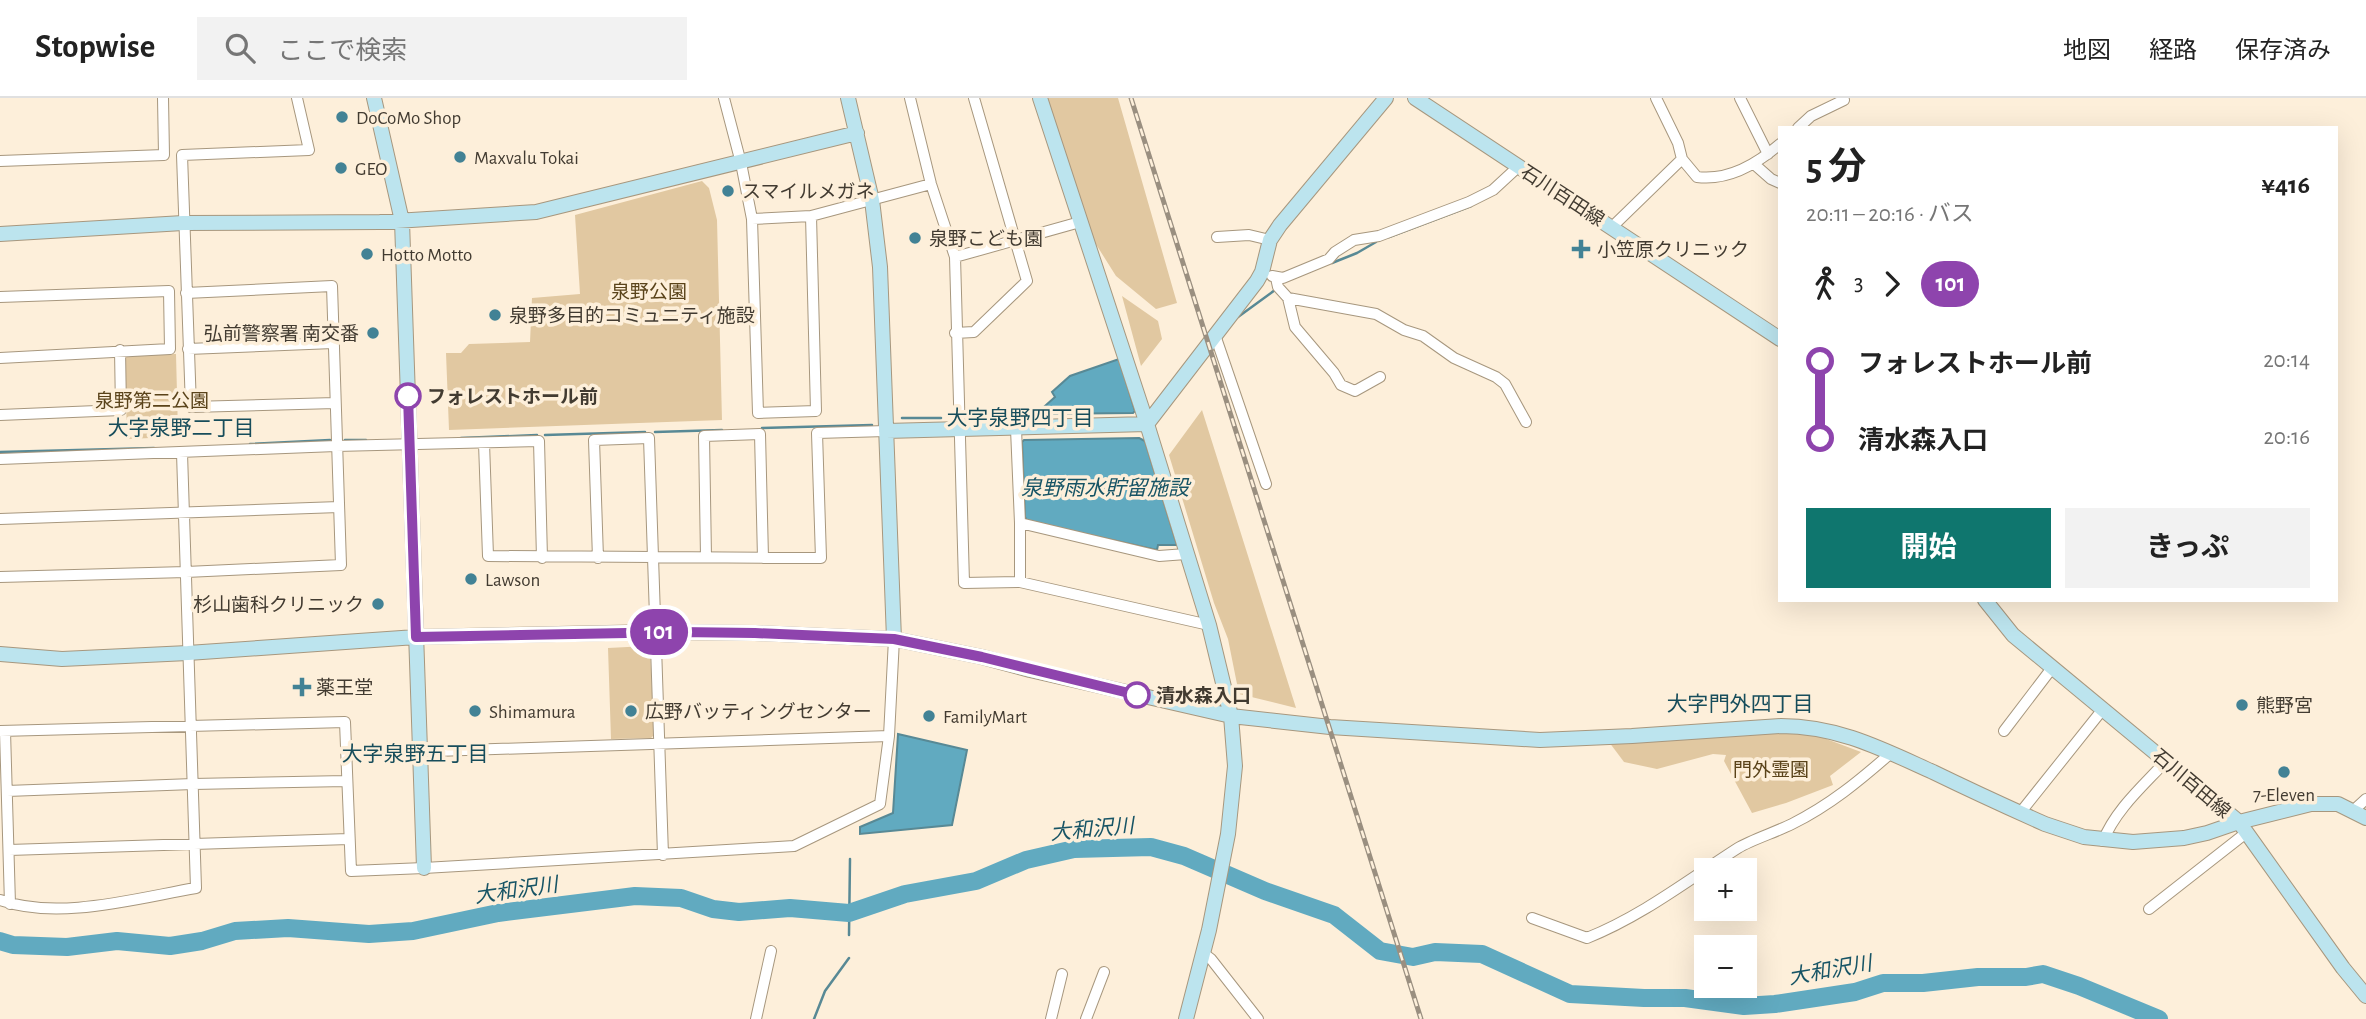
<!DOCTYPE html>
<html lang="ja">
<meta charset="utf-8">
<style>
:root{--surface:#fff;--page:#f2f2f2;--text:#222;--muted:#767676;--line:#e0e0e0;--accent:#0f766e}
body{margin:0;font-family:"Alegreya Sans","Noto Sans JP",sans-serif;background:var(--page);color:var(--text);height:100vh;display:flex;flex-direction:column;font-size:26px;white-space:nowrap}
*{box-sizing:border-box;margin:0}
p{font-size:23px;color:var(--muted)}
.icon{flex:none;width:38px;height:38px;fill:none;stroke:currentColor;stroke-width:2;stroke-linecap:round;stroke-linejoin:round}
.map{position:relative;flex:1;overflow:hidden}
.sheet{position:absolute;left:1778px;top:28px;width:560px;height:476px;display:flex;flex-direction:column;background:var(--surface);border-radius:0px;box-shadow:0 7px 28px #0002}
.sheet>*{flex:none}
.badge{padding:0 14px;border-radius:23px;font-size:24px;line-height:46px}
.tools{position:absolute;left:1694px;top:760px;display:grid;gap:14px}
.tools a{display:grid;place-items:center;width:63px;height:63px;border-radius:0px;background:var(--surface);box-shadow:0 7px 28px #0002;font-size:35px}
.map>.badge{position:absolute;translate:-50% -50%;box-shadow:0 0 0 4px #fff}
.legs{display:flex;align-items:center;gap:10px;height:77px;padding:0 28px;font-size:23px}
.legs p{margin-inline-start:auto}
.summary{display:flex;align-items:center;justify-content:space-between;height:119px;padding:0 28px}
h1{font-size:38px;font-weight:700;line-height:52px}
.action{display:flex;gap:14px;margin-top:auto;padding:14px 28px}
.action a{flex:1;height:80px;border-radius:0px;background:var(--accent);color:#fff;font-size:28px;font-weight:700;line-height:80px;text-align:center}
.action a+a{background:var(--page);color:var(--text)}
ul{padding:0 28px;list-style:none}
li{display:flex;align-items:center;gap:24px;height:77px;font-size:26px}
li i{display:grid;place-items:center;width:10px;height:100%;margin:0 9px;background:currentColor}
li i::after{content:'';width:18px;height:18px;margin:-9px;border:5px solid;border-radius:50%;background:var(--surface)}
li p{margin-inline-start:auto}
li:first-child i{background:linear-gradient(#0000 50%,currentColor 0)}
li:last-child i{background:linear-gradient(currentColor 50%,#0000 0)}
header{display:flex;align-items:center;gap:42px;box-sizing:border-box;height:98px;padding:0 35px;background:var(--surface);border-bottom:2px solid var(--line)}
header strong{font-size:33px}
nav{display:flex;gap:38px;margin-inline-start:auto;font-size:24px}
.search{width:490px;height:63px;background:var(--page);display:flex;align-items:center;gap:18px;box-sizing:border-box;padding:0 24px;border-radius:0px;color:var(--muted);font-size:26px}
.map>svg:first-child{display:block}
</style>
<header>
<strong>Stopwise</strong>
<div class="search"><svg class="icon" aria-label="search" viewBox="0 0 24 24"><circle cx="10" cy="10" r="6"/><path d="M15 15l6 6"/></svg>ここで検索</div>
<nav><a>地図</a><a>経路</a><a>保存済み</a></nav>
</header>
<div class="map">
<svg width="2366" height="921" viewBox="0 0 2366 921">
<rect width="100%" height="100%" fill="#fdefda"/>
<path fill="#e1c8a1" d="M1047,0H1118L1177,205L1156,211L1116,178L1087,132Z
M702,83L709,90L717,122L722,322L449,332L446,255H461L469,246L530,244L532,200L580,196L575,117Z
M1122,198L1158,223L1162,241L1141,268Z
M176,256L178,335L174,339L127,341L125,260L127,257Z
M1202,312L1296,610L1239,596L1228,541L1214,505L1169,357Z
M647,548L650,551L654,637L651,640L611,641L608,550Z
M1771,633L1813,636L1861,654L1830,678L1833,687L1786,705L1752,715L1724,663L1726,657L1713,656L1657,671L1624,664L1609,644Z"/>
<path fill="#61aac0" stroke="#588995" stroke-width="2" d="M1119,261L1135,313L1133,315L1036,316L1055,299L1052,294L1070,278Z
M1139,340L1145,343L1177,447H1158L1157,452L1027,423L1025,419L1022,344L1024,342Z
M898,636L967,652L952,727L860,736V729L893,715Z"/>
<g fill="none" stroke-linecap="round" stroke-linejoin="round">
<path stroke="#588995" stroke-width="2.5" d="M1389,139L1471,108
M1332,165L1357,155L1376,144
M1238,219L1275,192
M902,320H941
M762,330L872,327
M655,334L722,332
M545,337L645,334
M461,340L537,337
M345,342H366
M250,346L330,342
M0,354L154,350
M849,837L850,761
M814,921L825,893L849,860"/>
<path stroke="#61aac0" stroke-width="18" d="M0,843L13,847L67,849L117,843L170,848L202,843L235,833L288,830L369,836L413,833L498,815L635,798L681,800L713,811L739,814L790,810L849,815L905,796L976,783L1026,762L1074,751L1151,749L1184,758L1265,793L1334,817L1380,853L1413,859L1435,854L1482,856L1570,896L1644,900H1685L1744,908L1775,906L1855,894L1883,885H1923L1978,879H2026L2043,876L2079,888L2159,921"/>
<defs>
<path id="street" d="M297,0L309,52L182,57L191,309L335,305
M724,0L741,65L752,121L758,315L816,313L811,118
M910,0L931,86L955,159L964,485L1020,484L1209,527
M1656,0L1678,45L1682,61L1697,79C1728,83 1757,66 1780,46
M1740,0L1768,56
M1798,30L1811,18L1844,2L1843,0
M0,63L164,57L163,0
M1754,66L1771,81L1780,85
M752,121L811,118L931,86
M1612,129L1682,61
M1217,139L1249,137L1270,142
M955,159L1080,124
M1272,178L1283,180L1329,161L1335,154L1354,142L1379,138L1469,104L1493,92L1519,68
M1276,180L1278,189L1288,200L1376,216L1404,232L1423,238L1454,260L1496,279L1505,286L1526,324
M0,199L169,193L170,251L0,260
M1288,200L1295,229L1334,275L1341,287L1355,293L1380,279
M955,235L974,234L1027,183L974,0
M1215,237L1266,386
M188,251L333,245
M0,317L121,312L120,252
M1016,331L1020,425V484
M484,345L488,458L821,460L817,335L886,333
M0,361L336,348L539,343L542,460
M0,421L339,409
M1020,425L1159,458L1186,456
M706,459L704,338L760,336L763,460
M598,460L594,342L649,340L663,757
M0,479L186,474L341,467L332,188L186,195
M0,633L345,624L351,773L424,770L794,748L880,706L889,638L894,541
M5,633L10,806
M2004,633L2052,570
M347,656L889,638
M7,693L193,686L346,683
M2354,712L2366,701
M2020,715L2103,611
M2103,743C2116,711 2143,688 2166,663
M9,752L349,741
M0,802C58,823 137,800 196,790L182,355
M2149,811L2246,735
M1532,820L1587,840C1642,818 1688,782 1738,750C1751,742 1776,734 1792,726C1830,707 1859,683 1891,655
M1203,855L1211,861L1258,921
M756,921L771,853
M1051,921L1062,876
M1086,921L1104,874"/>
<path id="secondary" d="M374,0L402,123L424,770
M848,0L872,102L880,169L894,541
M1040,0L1147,326L1209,527L1231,618L1235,668L1228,736L1209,832L1186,921
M1415,0L1780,241
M0,136L183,125L380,124L536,114L857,35
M1147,326L1257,183L1262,174L1270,142L1280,127L1386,0
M886,333L1147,326
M1985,502L2013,537L2239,724L2343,870L2366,898
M0,556L62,561L188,555L416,539L656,534L755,535L894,541L982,559L1030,572L1231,618L1330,629L1540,642L1632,638L1781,628C1838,628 1882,651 1933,674C1970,692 2007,709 2045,726L2084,739L2133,744L2184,740L2207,735L2239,724L2311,706H2338L2366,720"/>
</defs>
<use href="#street" stroke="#a7977e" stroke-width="12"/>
<use href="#secondary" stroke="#a7977e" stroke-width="16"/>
<use href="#street" stroke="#fff" stroke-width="10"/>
<use href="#secondary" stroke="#bce4ee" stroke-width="14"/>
<defs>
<path id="rail" d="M1131,0L1421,921"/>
</defs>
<use href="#rail" stroke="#9a8f80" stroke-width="5"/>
<use href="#rail" stroke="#fdefda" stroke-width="2.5" stroke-dasharray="8" stroke-linecap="butt"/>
</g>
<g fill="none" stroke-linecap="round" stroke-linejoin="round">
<defs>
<path id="line-1" d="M408,298L416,539L679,534L755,535L894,541L982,559L1137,597"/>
</defs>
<use href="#line-1" stroke="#fff" stroke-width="16"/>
<use href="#line-1" stroke="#8e44ad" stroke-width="10"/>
</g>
<g fill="#428295" stroke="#fdefda" stroke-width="2.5">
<circle cx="342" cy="19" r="7"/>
<circle cx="460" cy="59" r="7"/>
<circle cx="341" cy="70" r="7"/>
<circle cx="728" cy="93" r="7"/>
<circle cx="915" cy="140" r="7"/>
<path d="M1577.5 140.5h7v7h7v7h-7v7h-7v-7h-7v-7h7z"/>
<circle cx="367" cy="156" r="7"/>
<circle cx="495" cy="217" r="7"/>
<circle cx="373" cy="235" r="7"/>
<circle cx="471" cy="481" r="7"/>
<circle cx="378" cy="506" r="7"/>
<path d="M298.5 578.5h7v7h7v7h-7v7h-7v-7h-7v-7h7z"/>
<circle cx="2242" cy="607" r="7"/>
<circle cx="475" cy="613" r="7"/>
<circle cx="631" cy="613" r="7"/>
<circle cx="929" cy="618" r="7"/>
<circle cx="2284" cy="674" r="7"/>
</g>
<g fill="#fff" stroke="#8e44ad" stroke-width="3.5">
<circle cx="408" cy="298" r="12"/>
<circle cx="1137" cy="597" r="12"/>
</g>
<g text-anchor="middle" stroke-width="7" stroke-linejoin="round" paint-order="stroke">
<g font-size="19" fill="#423b31" stroke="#fdefda" text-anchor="start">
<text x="356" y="26">DoCoMo Shop</text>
<text x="474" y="66">Maxvalu Tokai</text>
<text x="355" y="77">GEO</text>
<text x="742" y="100">スマイルメガネ</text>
<text x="929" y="147">泉野こども園</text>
<text x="1597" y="158">小笠原クリニック</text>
<text x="381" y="163">Hotto Motto</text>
<text x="509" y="224">泉野多目的コミュニティ施設</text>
<text x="359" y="242" text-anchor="end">弘前警察署 南交番</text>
<text x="485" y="488">Lawson</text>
<text x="364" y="513" text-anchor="end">杉山歯科クリニック</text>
<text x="316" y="596">薬王堂</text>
<text x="2256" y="614">熊野宮</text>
<text x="489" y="620">Shimamura</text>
<text x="645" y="620">広野バッティングセンター</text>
<text x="943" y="625">FamilyMart</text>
<text x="2284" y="703" text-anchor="middle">7-Eleven</text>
</g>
<g font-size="19" fill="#423b31" stroke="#fdefda">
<text transform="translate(1563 97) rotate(33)" y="7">石川百田線</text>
<text transform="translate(2192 685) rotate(40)" y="7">石川百田線</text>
</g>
<g font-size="19" fill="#5a431a" stroke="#fdefda">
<text x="649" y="200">泉野公園</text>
<text x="152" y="309">泉野第二公園</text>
<text x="1771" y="678">門外霊園</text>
</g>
<g font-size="19" font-weight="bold" fill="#423b31" stroke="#fdefda" text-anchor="start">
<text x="427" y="305">フォレストホール前</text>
<text x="1156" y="604">清水森入口</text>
</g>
<g font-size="21" fill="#174d5b" stroke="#fdefda">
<text x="1020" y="327">大字泉野四丁目</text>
<text x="181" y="337">大字泉野二丁目</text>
<text x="1740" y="613">大字門外四丁目</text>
<text x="415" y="663">大字泉野五丁目</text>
</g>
<g font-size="21" font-style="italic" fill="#175465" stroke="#fdefda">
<text x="1105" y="397">泉野雨水貯留施設</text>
<text transform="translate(1092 731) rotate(-5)" y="7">大和沢川</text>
<text transform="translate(516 792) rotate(-8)" y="7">大和沢川</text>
<text transform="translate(1830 872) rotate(-10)" y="7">大和沢川</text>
</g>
</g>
</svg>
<div class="tools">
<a>+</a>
<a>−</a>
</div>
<b class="badge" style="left:659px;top:534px;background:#8e44ad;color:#fff">101</b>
<section class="sheet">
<div class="summary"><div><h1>5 分</h1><p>20:11 – 20:16 · バス</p></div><b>¥416</b></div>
<div class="legs"><svg class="icon" aria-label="walk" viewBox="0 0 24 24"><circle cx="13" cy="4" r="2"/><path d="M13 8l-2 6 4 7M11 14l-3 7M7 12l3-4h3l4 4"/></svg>3<svg class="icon" aria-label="forward" viewBox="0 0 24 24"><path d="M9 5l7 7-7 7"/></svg><b class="badge" style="background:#8e44ad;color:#fff">101</b></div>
<ul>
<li><i style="color:#8e44ad"></i><b>フォレストホール前</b><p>20:14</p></li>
<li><i style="color:#8e44ad"></i><b>清水森入口</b><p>20:16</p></li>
</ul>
<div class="action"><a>開始</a><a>きっぷ</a></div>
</section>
</div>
